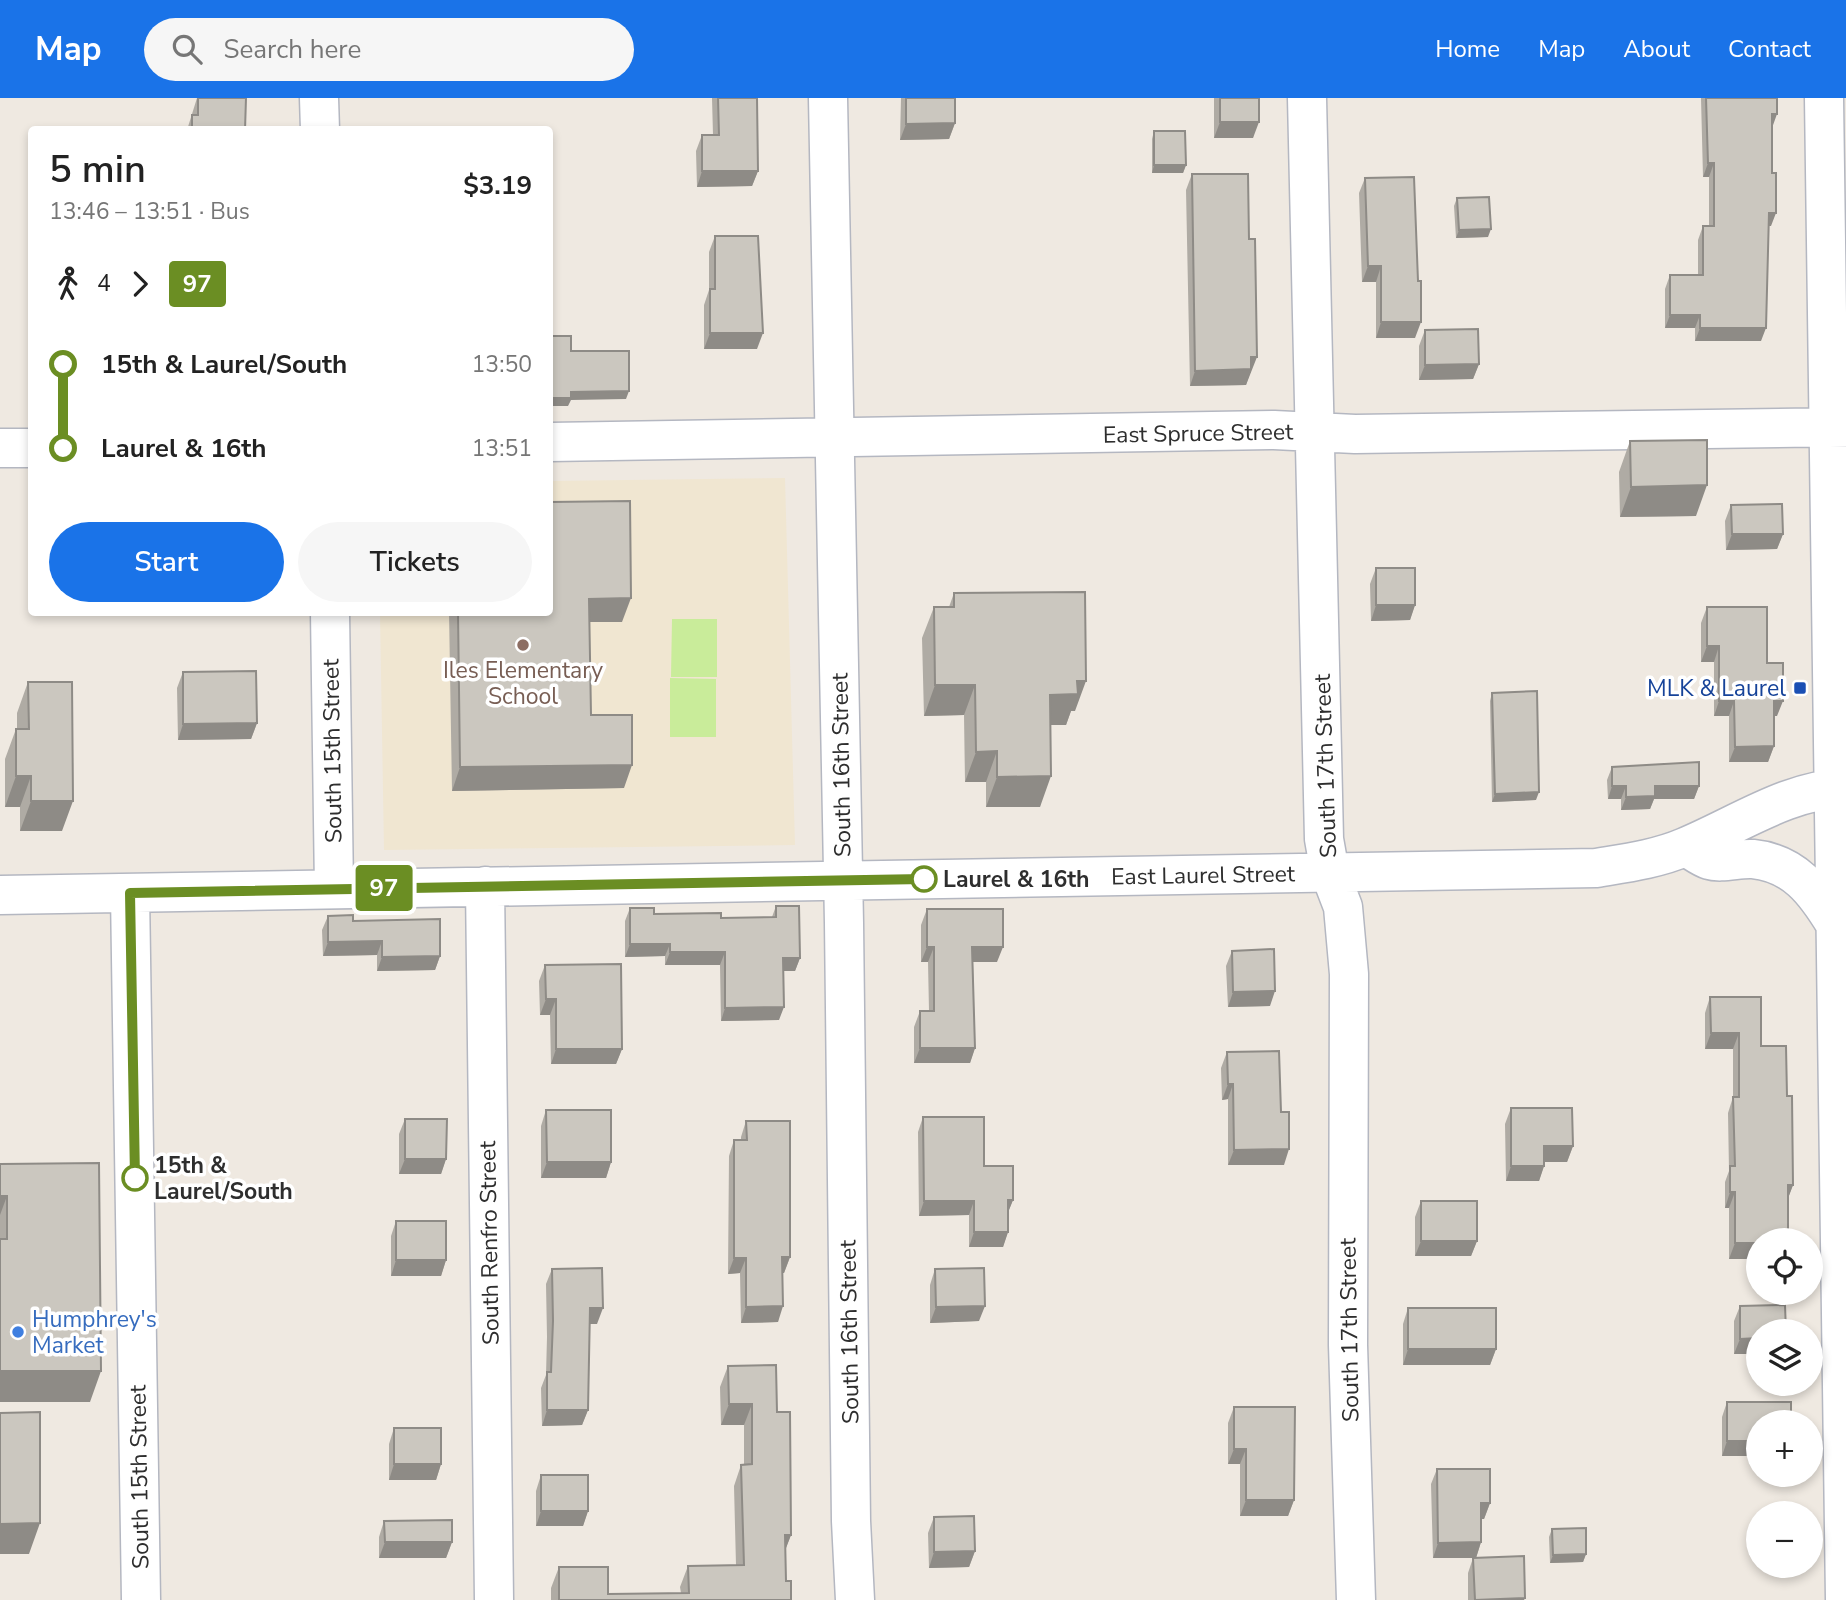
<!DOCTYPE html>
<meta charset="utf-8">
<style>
:root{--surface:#fff;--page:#f6f6f6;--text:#222;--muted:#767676;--accent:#1a73e8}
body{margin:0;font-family:"Nunito Sans",sans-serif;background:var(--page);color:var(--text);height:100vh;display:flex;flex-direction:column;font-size:26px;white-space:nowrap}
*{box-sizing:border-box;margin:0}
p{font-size:23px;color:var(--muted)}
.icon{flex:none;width:38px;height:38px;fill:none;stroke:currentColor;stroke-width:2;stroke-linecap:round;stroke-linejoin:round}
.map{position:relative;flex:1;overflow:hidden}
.drawer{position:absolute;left:28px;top:28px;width:525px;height:490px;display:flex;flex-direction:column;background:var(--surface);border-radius:7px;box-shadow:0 4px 10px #0003}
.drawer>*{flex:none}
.badge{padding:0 14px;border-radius:5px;font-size:24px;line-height:46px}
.buttons{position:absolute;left:1746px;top:1130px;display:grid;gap:14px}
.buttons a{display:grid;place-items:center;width:77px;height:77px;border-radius:50%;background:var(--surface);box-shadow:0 4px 10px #0003;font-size:35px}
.map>.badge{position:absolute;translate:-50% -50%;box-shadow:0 0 0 4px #fff}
.legs{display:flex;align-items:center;gap:10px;height:77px;padding:0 21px;font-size:23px}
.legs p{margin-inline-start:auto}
.headline{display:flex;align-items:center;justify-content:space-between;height:119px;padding:0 21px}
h1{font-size:38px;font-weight:600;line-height:52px}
.cta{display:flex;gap:14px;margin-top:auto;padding:14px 21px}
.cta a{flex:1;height:80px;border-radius:42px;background:var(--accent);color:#fff;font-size:28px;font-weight:600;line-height:80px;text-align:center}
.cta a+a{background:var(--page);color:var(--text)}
ul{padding:0 21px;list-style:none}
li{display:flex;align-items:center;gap:24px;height:84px;font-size:26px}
li i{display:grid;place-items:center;width:10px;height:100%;margin:0 9px;background:currentColor}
li i::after{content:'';width:18px;height:18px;margin:-9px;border:5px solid;border-radius:50%;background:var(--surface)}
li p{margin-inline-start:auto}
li:first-child i{background:linear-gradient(#0000 50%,currentColor 0)}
li:last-child i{background:linear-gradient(currentColor 50%,#0000 0)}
header{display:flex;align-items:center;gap:42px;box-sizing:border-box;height:98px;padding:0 35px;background:var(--accent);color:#fff}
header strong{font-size:33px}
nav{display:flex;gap:38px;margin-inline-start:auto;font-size:24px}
.search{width:490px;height:63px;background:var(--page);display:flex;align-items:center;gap:18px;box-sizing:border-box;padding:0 24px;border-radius:38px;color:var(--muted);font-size:26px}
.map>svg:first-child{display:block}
</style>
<header>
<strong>Map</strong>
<div class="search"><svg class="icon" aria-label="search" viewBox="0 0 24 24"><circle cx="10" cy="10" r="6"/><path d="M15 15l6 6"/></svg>Search here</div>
<nav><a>Home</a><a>Map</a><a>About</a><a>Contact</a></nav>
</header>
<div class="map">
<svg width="1846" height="1502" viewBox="0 0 1846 1502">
<rect width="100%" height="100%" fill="#efe9e1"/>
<path fill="#f0e6d1" d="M785,380L795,747L384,752L380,515L550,514V383Z"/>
<path fill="#c9ec9a" d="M672,521H717V579H671Z
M670,580L716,581V639H670Z"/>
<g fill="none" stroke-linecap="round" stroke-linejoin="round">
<defs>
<path id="minor" d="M319,0L320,32
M828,0L844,825L851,1423L855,1502
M1307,0L1324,741L1330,775L1343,809L1349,876L1348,1247L1356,1502
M1824,0L1845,1502
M550,344L1274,332L1355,336L1846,329
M0,350H32
M330,514L334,791
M1686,749C1693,753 1702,760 1709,762C1722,766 1739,760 1753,761C1794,765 1815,793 1835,826
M485,788L494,1502
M130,795L141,1502
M0,797L1596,770C1626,765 1657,761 1685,749C1736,728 1789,691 1846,690"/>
</defs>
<use href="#minor" stroke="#b4b7c1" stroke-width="41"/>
<use href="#minor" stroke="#fff" stroke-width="38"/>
</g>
<path fill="#afaba4" d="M197,0H246L245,32H187Z
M712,0H757L758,73L752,88L697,89L696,53L702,37H713Z
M901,0H955V25L949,41L900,42Z
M1214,0H1259L1253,40H1214Z
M1701,0H1777L1772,30L1771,128H1769L1761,243H1695V230H1665V191L1670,177H1698V142L1703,128H1709V79H1703Z
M1154,33L1186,67L1183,75H1152V41Z
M1192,76L1251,275H1250L1246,287L1190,288L1186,92Z
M1365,80L1418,183L1415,240H1376V184H1362L1359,95Z
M1457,100L1488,139L1456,140L1454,108Z
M715,138L757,251H704V207L709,192V154Z
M1425,232L1479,266L1473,281L1419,282V248Z
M1630,343L1696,418L1620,419L1619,374Z
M1731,407L1783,436L1777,451L1726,452L1725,423Z
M1376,470L1415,507L1410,522L1371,523L1370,486Z
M954,495L1075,613H1071L1066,627H1050L1040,709H986V684H965L964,617L924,618L922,540L934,509H949Z
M1707,509L1767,565L1777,618H1774V648L1768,664H1729V618H1714V564H1701V525Z
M449,514H550L622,524H589L591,617L624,690L452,693Z
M183,574L257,625L251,641L178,642L177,590Z
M28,584L62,733H20V709H5V661L16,631H17V615Z
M1492,595L1536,702L1492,704L1490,603Z
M1612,669L1699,688L1694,701H1654L1650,711L1621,712V701H1608L1607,682Z
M776,808L800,860L795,873H783L779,922L721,923L720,867H665V858L625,859V823L630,810L654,816L721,820L772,819Z
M927,811L997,864H973L975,950L970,965H914V929L920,913H929L928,864H921V827Z
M328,818L353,823L440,858L435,872L377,873V857L323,858L322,832Z
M1232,853L1270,908L1228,909L1226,868Z
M545,867L622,951L616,966H551L550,917H540L539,883Z
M1710,899L1761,948L1787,998L1793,1087L1788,1100L1759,1161H1729V1110H1725V1084L1729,1073L1728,1015L1733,999V951H1705V915Z
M1227,954L1281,1014L1284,1067H1228V1001L1222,1002L1221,970Z
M1511,1010L1573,1048L1567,1064H1544V1068L1539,1083H1506L1505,1026Z
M546,1012L611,1064L606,1080H541V1028Z
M923,1019L984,1068L1013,1102L1008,1114V1134L1003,1149H969V1117L919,1118L918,1034Z
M405,1021L446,1061L441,1076H399V1036Z
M746,1023L790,1159L784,1175H783L778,1224L741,1225L740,1175L728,1176L729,1058L734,1042H741V1039Z
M0,1066L90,1304H0Z
M1421,1103L1477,1143L1471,1158H1415V1119Z
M396,1123L446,1162L441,1178H391V1138Z
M552,1171L597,1226H590L588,1312L582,1327L542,1328L541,1290L546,1277L547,1239L546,1186Z
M935,1171L979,1223L930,1225V1187Z
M1740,1208L1759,1234V1256H1734V1223Z
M1408,1210L1496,1251L1490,1267H1403V1226Z
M728,1268L777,1314L791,1437L785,1452L786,1483L791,1502H551V1490L559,1469L608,1496L681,1495L680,1489L688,1468L736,1467L734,1388L741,1367L744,1366V1327H721L720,1289Z
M1727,1304L1759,1358H1722V1319Z
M1234,1309L1294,1402L1288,1418H1240V1366H1228V1325Z
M394,1330L441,1366L436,1382H389V1346Z
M1437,1371L1490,1405L1484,1421H1481V1444L1476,1460L1524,1502H1468V1475L1473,1460H1433L1431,1386Z
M541,1377L588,1413L583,1428H536V1393Z
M934,1419L975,1453L969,1469L929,1470L928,1435Z
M384,1423L452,1444L446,1460H379V1439Z
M1552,1431L1586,1456L1583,1464L1550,1465L1549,1439Z"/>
<path fill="#8e8b86" d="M1772,16H1777L1772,30Z
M1220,24H1259L1253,40H1214Z
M955,25L949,41L900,42L906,26Z
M1708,65H1714L1709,79H1703Z
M1154,67H1186L1183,75H1152Z
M702,73H758L752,88L697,89Z
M1769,115H1776L1771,128H1764Z
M1491,131L1488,139L1456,140L1459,132Z
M1368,168H1381L1376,184H1362Z
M1670,217H1700L1695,230H1665Z
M1381,224H1421L1415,240H1376Z
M1700,230H1766L1761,243H1695Z
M710,235H763L757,251H704Z
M1251,259H1257L1246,287L1190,288L1195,273Z
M1479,266L1473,281L1419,282L1425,267Z
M629,293L626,301L571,302L568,308H550V300L571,294Z
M1707,387L1696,418L1620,419L1631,389Z
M1732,436H1783L1777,451L1726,452Z
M631,500L622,524H581L589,501Z
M1376,507H1415L1410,522L1371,523Z
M1707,548H1719L1714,564H1701Z
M1077,583H1086L1075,613H1071L1066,627H1039L1050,597Z
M935,587H975L964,617L924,618Z
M1719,603H1734L1729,618H1714Z
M1774,603H1783L1777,618H1768Z
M257,625L251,641L178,642L183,626Z
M1774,648L1768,664H1729L1735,649Z
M997,653L986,684H965L976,654Z
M632,667L624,690L452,693L460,669Z
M16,678H31L20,709H5Z
M1051,678L1040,709H986L997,679Z
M1612,688H1626L1621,701H1608Z
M1655,688H1699L1694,701H1654L1650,711L1621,712L1626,699Z
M1539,694L1536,702L1492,704L1495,696Z
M31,703H73L62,733H20Z
M382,843L377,857L323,858L328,844Z
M630,846H670L665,858L625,859Z
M927,849H934L928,864H921Z
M972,849H1003L997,864H967Z
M670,854H725L720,867H665Z
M440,858L435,872L377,873L382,859Z
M783,860H800L795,873H778Z
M1275,893L1270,908L1228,909L1233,894Z
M546,901H556L550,917H540Z
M784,909L779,922L721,923L725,910Z
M1711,935H1739L1733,951H1705Z
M920,950H975L970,965H914Z
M556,951H622L616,966H551Z
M1228,986H1233L1228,1001L1222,1002Z
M1544,1048H1573L1567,1064H1538Z
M1289,1051L1284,1067H1228L1234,1052Z
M405,1061H446L441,1076H399Z
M547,1064H611L606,1080H541Z
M1511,1068H1544L1539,1083H1506Z
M1788,1087H1793L1787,1103Z
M1730,1094H1735L1729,1110H1725Z
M0,1098H7L0,1117Z
M1008,1102H1013L1007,1117Z
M924,1103H974L969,1117L919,1118Z
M974,1134H1008L1003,1149H969Z
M1421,1143H1477L1471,1158H1415Z
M1735,1145H1759V1161H1729Z
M782,1159H790L784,1175H777Z
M734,1160H746L740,1175L728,1176Z
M396,1162H446L441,1178H391Z
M783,1208L778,1224L741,1225L746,1209Z
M985,1208L979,1223L930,1225L936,1209Z
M590,1210H603L597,1226H585Z
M1759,1240V1256H1734L1740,1241Z
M1408,1251H1496L1490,1267H1403Z
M0,1273H101L90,1304H0Z
M729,1306H752L744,1327H721Z
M547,1312H588L582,1327L542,1328Z
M1727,1343H1759V1358H1722Z
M1234,1351H1246L1240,1366H1228Z
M394,1366H441L436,1382H389Z
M1246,1402H1294L1288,1418H1240Z
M1481,1405H1490L1484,1421H1475Z
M541,1413H588L583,1428H536Z
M40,1425L29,1456H0V1426Z
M785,1437H791L783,1458Z
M385,1444H452L446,1460H379Z
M1481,1444L1476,1460H1433L1438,1445Z
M975,1453L969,1469L929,1470L934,1454Z
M1586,1456L1583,1464L1550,1465L1553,1457Z
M1525,1500L1524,1502H1474Z"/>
<path fill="#cbc7bf" stroke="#8e8b86" stroke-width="2" d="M198,0H246L245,32H192V17H198Z
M718,0H757L758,73H702V37H719Z
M906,0H955V25L906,26Z
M1220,0H1259V24H1220Z
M1706,0H1777V16H1772V75H1776V115H1769L1766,230H1700V217H1670V177H1703V128H1714V65H1708Z
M1154,33H1185L1186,67H1154Z
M1192,76H1248L1249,141H1255L1257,259H1251V271L1195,273Z
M1414,79L1418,183H1421V224H1381V168H1368L1365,80Z
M1489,99L1491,131L1459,132L1457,100Z
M715,138H758L763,235H710V191H715Z
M1478,231L1479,266L1425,267V232Z
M550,238H571V253H629V293L571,294V300H550Z
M1707,342V387L1631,389L1630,343Z
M630,403L631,500L589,501L591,617H632V667L460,669L458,514H550V404Z
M1782,406L1783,436H1732L1731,407Z
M1376,470H1415V507H1376Z
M1085,494L1086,583H1077L1078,596L1050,597L1051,678L997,679V653L976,654L975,587H935L934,509H954V495Z
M1707,509H1767V565H1783V603H1774V648L1735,649L1734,603H1719V548H1707Z
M256,573L257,625L183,626V574Z
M28,584H72L73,703H31V678H16V631H29Z
M1537,593L1539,694L1495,696L1492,595Z
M1699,664V688H1655V698L1626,699V688H1612V669Z
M776,808H799L800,860H783L784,909L725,910V854H670V846H630V810H654V816L721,815V820L776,819Z
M927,811H1003V849H972L975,950H920V913H934V849H927Z
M353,817V823L440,821V858L382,859V843L328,844V818Z
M1274,851L1275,893L1233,894L1232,853Z
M621,866L622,951H556V901H546L545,867Z
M1710,899H1761V948H1786L1787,998H1792L1793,1087H1788V1143H1759V1145H1735V1094H1730V1068H1735L1733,999H1739V935H1711Z
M1279,953L1281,1014H1289V1051L1234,1052L1233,986H1228L1227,954Z
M1511,1010H1572L1573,1048H1544V1068H1511Z
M546,1012H611V1064H547Z
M923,1019H984V1068H1013V1102H1008V1134H974V1103H924Z
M405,1021H447L446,1061H405Z
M746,1023H790V1159H782L783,1208L746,1209V1160H734V1042H747Z
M99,1065L101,1273H0V1141H7V1098H0V1066Z
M1421,1103H1477V1143H1421Z
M396,1123H446V1162H396Z
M602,1170L603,1210H590L588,1312H547V1274H551L553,1223L552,1171Z
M984,1170L985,1208L936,1209L935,1171Z
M1785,1207L1786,1234H1759V1240L1740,1241V1208Z
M1408,1210H1496V1251H1408Z
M776,1267L777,1314H790L791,1437H785L786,1483H791V1502H559V1469H608V1496L689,1495L688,1468L744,1467L741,1367L752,1366V1306H729L728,1268Z
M1727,1304H1791V1325H1759V1343H1727Z
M1234,1309H1295L1294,1402H1246V1351H1234Z
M40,1314V1425L0,1426V1315Z
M394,1330H441V1366H394Z
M1437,1371H1490V1405H1481V1444L1438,1445Z
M541,1377H588V1413H541Z
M974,1418L975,1453L934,1454V1419Z
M452,1422V1444H385L384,1423Z
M1586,1430V1456L1553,1457L1552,1431Z
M1524,1458L1525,1500L1475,1502L1473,1460Z"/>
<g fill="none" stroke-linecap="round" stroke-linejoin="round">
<defs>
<path id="line-1" d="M135,1080L130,795L924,781"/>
</defs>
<use href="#line-1" stroke="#fff" stroke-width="16"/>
<use href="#line-1" stroke="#6b8e23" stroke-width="10"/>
</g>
<circle fill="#8d6e63" stroke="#fff" stroke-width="2.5" cx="523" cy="547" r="7"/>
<rect fill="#1a4fb4" stroke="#fff" stroke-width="2.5" x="1793" y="583" width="14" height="14" rx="3.5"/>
<g fill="#fff" stroke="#6b8e23" stroke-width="3.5">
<circle cx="924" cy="781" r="12"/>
<circle cx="135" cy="1080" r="12"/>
</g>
<circle fill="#3f7fe0" stroke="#fff" stroke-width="2.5" cx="18" cy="1234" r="7"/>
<g text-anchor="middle" stroke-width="7" stroke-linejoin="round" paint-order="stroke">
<g font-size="23" fill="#2e2e2e" stroke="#fff">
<text transform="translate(1198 335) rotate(-1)" y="8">East Spruce Street</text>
<text transform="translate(332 653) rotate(-91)" y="8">South 15th Street</text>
<text transform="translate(841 667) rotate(-91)" y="8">South 16th Street</text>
<text transform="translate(1325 668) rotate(-92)" y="8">South 17th Street</text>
<text transform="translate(1203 777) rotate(-1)" y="8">East Laurel Street</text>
<text transform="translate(489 1145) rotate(-91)" y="8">South Renfro Street</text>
<text transform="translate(1349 1232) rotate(-91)" y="8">South 17th Street</text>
<text transform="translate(849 1234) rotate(-91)" y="8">South 16th Street</text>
<text transform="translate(139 1379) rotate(-91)" y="8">South 15th Street</text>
</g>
<g font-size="23" fill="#785e54" stroke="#fff">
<text x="523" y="580">Iles Elementary<tspan x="523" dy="26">School</tspan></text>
</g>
<g font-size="23" fill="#164399" stroke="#fff" text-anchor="end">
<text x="1786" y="598">MLK &amp; Laurel</text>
</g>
<g font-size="23" font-weight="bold" fill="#2e2e2e" stroke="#fff" text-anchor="start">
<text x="943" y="789">Laurel &amp; 16th</text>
<text x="154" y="1075">15th &amp;<tspan x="154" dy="26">Laurel/South</tspan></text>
</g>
<g font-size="23" fill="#366cbe" stroke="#fff" text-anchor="start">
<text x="32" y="1229">Humphrey's<tspan x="32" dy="26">Market</tspan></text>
</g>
</g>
</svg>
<div class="buttons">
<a><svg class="icon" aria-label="locate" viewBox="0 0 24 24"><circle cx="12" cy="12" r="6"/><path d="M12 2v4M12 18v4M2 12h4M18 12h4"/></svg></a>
<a><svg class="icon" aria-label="layers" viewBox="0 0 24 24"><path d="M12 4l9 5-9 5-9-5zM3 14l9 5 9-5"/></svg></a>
<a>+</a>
<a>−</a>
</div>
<b class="badge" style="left:384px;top:790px;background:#6b8e23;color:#fff">97</b>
<section class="drawer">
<div class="headline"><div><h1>5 min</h1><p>13:46 – 13:51 · Bus</p></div><b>$3.19</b></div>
<div class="legs"><svg class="icon" aria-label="walk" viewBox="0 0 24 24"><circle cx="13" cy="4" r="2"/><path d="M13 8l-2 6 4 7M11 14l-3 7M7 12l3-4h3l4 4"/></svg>4<svg class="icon" aria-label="forward" viewBox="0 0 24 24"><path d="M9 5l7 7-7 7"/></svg><b class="badge" style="background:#6b8e23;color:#fff">97</b></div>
<ul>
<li><i style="color:#6b8e23"></i><b>15th &amp; Laurel/South</b><p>13:50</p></li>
<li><i style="color:#6b8e23"></i><b>Laurel &amp; 16th</b><p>13:51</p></li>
</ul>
<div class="cta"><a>Start</a><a>Tickets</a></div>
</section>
</div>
